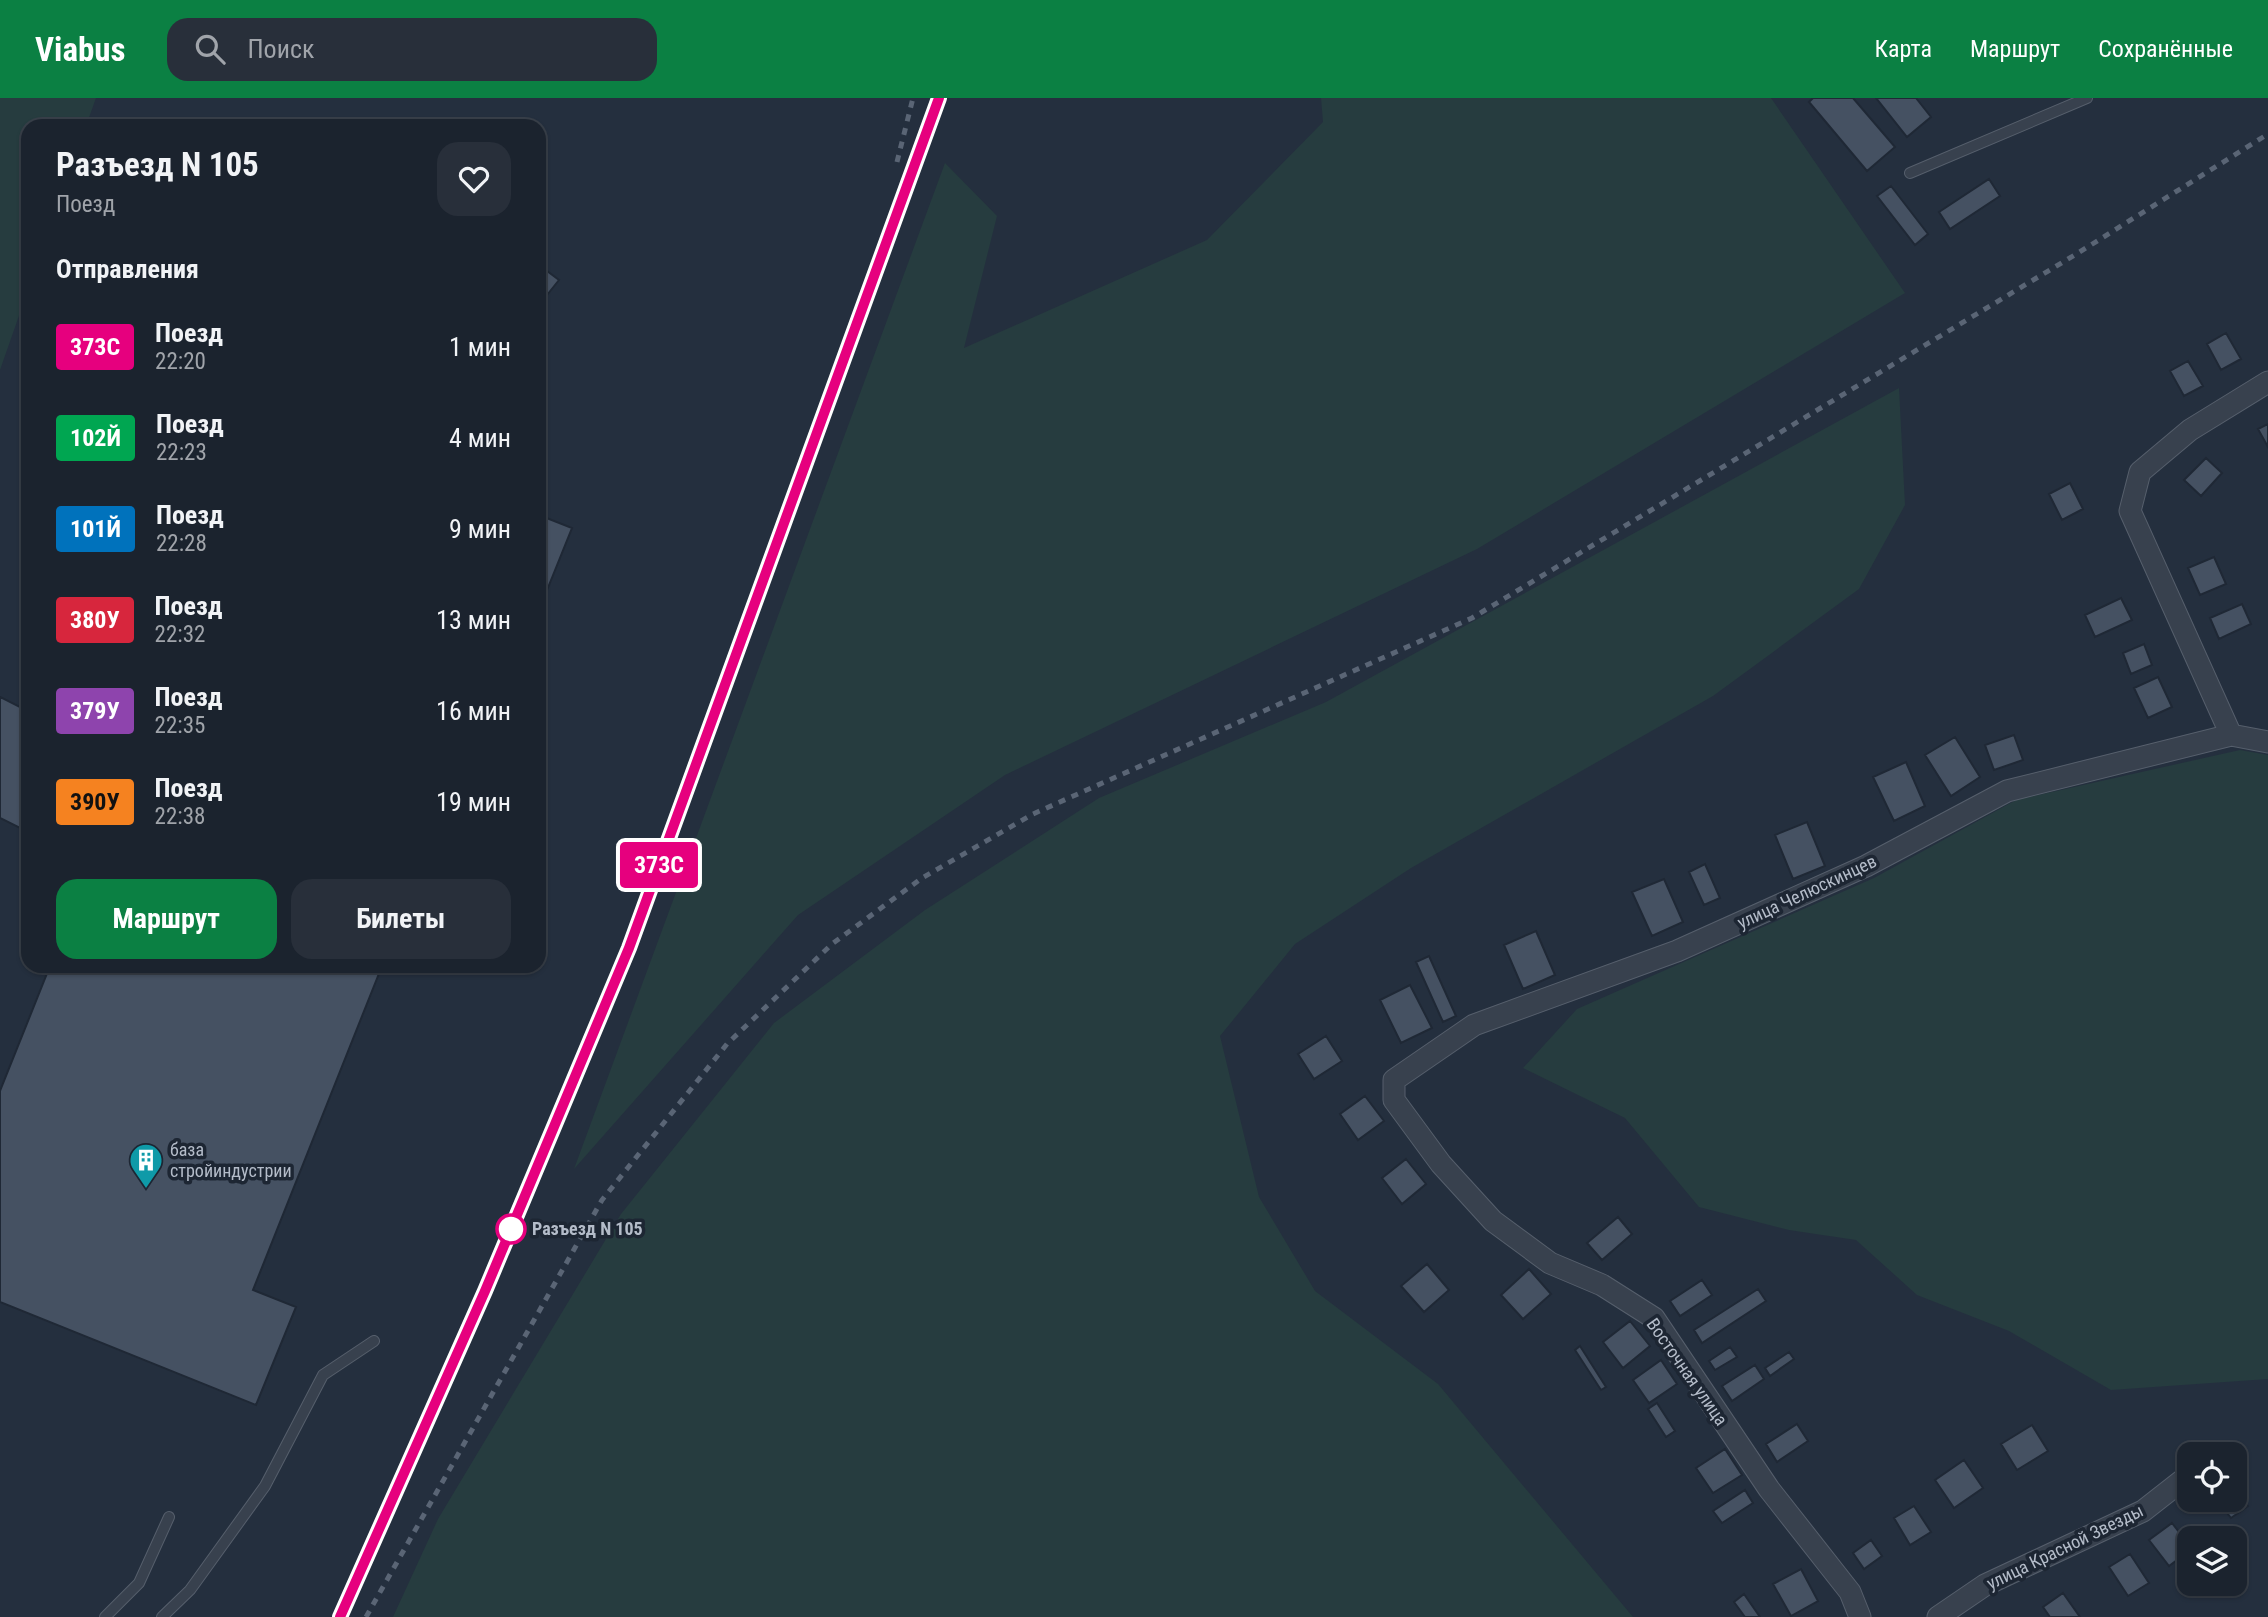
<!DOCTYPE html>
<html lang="ru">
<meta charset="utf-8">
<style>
:root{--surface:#1b232e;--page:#282f3a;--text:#f1f3f6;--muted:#a0a4aa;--line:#39404a;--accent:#0b8043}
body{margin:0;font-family:"Roboto Condensed",sans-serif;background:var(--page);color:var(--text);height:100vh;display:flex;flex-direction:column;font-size:26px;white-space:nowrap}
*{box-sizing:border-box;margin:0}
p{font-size:23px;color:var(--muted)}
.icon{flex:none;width:38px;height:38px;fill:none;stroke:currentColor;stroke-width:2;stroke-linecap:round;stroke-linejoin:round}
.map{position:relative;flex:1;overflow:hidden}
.drawer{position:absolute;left:21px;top:21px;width:525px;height:854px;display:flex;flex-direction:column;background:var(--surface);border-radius:21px;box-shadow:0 2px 5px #0004,0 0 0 2px var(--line)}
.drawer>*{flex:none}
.badge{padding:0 14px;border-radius:5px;font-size:24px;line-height:46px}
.controls{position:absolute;left:2177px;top:1344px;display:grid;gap:14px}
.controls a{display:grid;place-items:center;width:70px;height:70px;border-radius:14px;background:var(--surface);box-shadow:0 2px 5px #0004,0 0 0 2px var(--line);font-size:35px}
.map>.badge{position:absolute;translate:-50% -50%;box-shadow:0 0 0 4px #fff}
h2{padding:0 35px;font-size:26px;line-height:63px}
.round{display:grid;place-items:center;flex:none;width:74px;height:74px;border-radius:21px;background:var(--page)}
.headline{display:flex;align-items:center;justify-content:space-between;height:119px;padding:0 35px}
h1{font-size:33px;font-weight:700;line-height:52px}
.action{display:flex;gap:14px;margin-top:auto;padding:14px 35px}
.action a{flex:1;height:80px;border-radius:21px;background:var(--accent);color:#fff;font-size:28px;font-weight:700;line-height:80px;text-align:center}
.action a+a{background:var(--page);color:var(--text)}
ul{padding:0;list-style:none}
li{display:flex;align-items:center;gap:21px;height:91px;padding:0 35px}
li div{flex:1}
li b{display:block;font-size:26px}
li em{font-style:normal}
li .badge{min-width:77px;font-weight:700;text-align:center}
header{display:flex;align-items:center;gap:42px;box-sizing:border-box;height:98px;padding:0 35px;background:var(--accent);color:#fff}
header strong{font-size:33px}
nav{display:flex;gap:38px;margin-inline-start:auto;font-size:24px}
.search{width:490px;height:63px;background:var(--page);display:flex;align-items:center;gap:18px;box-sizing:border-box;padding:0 24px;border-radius:21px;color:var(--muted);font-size:26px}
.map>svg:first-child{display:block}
</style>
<header>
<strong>Viabus</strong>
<div class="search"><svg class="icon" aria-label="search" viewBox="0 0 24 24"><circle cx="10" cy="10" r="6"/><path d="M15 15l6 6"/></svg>Поиск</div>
<nav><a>Карта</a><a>Маршрут</a><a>Сохранённые</a></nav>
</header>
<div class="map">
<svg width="2268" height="1519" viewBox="0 0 2268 1519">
<rect width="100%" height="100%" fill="#242f3e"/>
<path fill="#263c3f" d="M0,0H96L86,28H28V192L0,272Z
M1321,0H1771L1905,195L1477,451L1005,677L798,817L574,1071L945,65L997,118L964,250L1207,142L1323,24Z
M1899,290L1905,407L1859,491L1713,598L1411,770L1295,846L1220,938L1259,1099L1315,1193L1438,1286L1633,1519H393L438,1421L621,1116L774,925L925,812L1099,700L1326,604Z
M2240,652L2268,657V1281L2111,1292L2009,1233L1917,1197L1856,1142L1789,1132L1699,1109L1625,1020L1523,970L1577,911L1874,780L2016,702Z"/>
<path fill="#455162" stroke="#1f2835" stroke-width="2" d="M1813,0H1853L1895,49L1867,73L1809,4Z
M1876,0H1916L1931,19L1907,39Z
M1989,81L2000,98L1950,131L1939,114Z
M1891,88L1928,136L1915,147L1877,98Z
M539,167L559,182L539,207Z
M2226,235L2241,261L2221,272L2207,246Z
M2188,263L2203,288L2184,298L2170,273Z
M2268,326V349L2258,331Z
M2206,360L2222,375L2201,398L2184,382Z
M2070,385L2083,411L2062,422L2049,396Z
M539,417L572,430L539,512Z
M2214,459L2226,486L2200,497L2188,470Z
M2121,500L2132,522L2095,539L2085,517Z
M2242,506L2251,526L2219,541L2210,520Z
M2144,546L2152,567L2131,576L2123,555Z
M2158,579L2172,609L2148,620L2134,590Z
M0,599L28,613V734L0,720Z
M2014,637L2023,662L1994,672L1985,647Z
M1955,639L1980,679L1951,698L1925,657Z
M1906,664L1925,708L1894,723L1873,679Z
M1807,724L1825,768L1793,781L1775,737Z
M1705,766L1720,800L1704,807L1689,774Z
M1664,781L1683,824L1652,838L1632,794Z
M1536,833L1555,877L1523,891L1504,847Z
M1429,858L1456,918L1443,924L1416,864Z
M50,868H382L253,1192L296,1209L256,1307L0,1204V993Z
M1410,887L1432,930L1401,945L1380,902Z
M1326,938L1342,963L1314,981L1298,956Z
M1365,998L1384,1023L1358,1042L1340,1016Z
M1406,1061L1426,1086L1402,1106L1382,1080Z
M1618,1119L1632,1136L1602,1162L1587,1145Z
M1427,1166L1449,1192L1424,1214L1401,1188Z
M1529,1171L1551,1196L1523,1221L1501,1197Z
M1702,1182L1712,1197L1680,1218L1670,1203Z
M1758,1191L1766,1203L1702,1245L1694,1232Z
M1630,1223L1650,1248L1623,1270L1603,1244Z
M1580,1248L1606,1289L1601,1292L1575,1252Z
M1730,1249L1737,1259L1715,1272L1709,1263Z
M1789,1254L1794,1261L1770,1278L1765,1270Z
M1661,1262L1677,1286L1649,1305L1633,1282Z
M1755,1267L1764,1281L1732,1303L1722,1288Z
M1657,1305L1675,1333L1666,1339L1648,1311Z
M1797,1326L1808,1343L1777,1364L1766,1346Z
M2032,1327L2048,1353L2017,1372L2001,1346Z
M1725,1351L1742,1377L1713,1395L1696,1370Z
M1964,1362L1983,1390L1954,1410L1935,1382Z
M2235,1390L2248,1408L2231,1420L2217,1402H2235Z
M1745,1392L1753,1405L1722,1425L1713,1413Z
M1914,1408L1931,1434L1910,1447L1894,1420Z
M2172,1425L2189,1447V1453L2169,1468L2149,1442Z
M1871,1442L1882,1458L1864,1471L1853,1455Z
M2130,1456L2149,1485L2128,1498L2109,1469Z
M1801,1471L1818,1503L1791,1518L1773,1486Z
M2063,1495L2080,1519H2050L2043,1509Z
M1744,1496L1760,1519H1745L1734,1504Z"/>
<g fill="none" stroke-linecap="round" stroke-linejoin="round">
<defs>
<path id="service" d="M1910,75L2087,0
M105,1519L139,1485L169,1419
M162,1519L190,1492L265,1388L323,1277L374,1243"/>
<path id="minor" d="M2231,637L2130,413L2140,374L2190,332L2268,284
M1860,1519L1850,1494L1769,1391L1654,1220L1602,1187L1550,1165L1493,1123L1441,1066L1394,1002V982L1474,927L1677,853L1866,768L2007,693L2231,637L2268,644
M1938,1519L1985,1487L2143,1413L2189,1377"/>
</defs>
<use href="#service" stroke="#565f6c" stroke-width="12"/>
<use href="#minor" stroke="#565f6c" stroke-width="23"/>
<use href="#service" stroke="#38414e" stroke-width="10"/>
<use href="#minor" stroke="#38414e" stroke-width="21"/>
<path stroke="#5a6575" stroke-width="5" stroke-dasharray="7 7" stroke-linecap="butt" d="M897,64L913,0
M340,1519L485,1193L629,850L939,0
M366,1519L602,1102L727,946L832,846L922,780L1033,716L1472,520L2078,155L2268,36"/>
</g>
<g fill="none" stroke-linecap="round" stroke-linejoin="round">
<defs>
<path id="line" d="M340,1519L485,1193L629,850L939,0"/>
</defs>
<use href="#line" stroke="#fff" stroke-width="16"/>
<use href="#line" stroke="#e6007e" stroke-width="10"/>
</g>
<defs>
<symbol id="building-pin" viewBox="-11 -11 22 30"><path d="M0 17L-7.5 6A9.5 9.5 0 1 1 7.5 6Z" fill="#0f9aa8" stroke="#1d2633"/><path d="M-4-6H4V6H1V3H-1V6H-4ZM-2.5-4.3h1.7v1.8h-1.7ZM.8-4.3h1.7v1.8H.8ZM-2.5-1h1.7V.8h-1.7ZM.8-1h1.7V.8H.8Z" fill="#fff"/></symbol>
</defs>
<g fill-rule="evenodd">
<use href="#building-pin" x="127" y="1043" width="38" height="52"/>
</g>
<circle fill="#fff" stroke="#e6007e" stroke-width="3.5" cx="511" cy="1131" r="14"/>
<g text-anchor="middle" stroke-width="7" stroke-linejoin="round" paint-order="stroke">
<g font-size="18" fill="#b4bcc9" stroke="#1d2633">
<text transform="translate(1807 794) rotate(-25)" y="6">улица Челюскинцев</text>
<text transform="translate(1687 1274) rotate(55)" y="6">Восточная улица</text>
<text transform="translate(2065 1449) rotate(-26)" y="6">улица Красной Звезды</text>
</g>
<g font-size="18" fill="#b4bcc9" stroke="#1d2633" text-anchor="start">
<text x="170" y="1058">база<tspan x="170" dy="21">стройиндустрии</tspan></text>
</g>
<g font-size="18" font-weight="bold" fill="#b4bcc9" stroke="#1d2633" text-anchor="start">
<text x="532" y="1137">Разъезд N 105</text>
</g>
</g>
</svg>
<div class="controls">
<a><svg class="icon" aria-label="locate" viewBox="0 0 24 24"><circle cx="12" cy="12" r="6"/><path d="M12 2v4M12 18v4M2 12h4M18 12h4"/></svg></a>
<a><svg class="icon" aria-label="layers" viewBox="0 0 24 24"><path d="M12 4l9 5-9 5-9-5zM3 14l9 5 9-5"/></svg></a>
</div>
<b class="badge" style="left:659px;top:767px;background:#e6007e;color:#fff">373C</b>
<section class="drawer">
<div class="headline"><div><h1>Разъезд N 105</h1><p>Поезд</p></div><a class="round"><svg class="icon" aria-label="heart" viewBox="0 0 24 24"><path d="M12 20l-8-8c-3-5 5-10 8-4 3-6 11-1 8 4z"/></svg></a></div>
<h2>Отправления</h2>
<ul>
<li><span class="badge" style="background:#e6007e;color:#fff">373C</span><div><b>Поезд</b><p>22:20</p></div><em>1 мин</em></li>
<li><span class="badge" style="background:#00a651;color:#fff">102Й</span><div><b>Поезд</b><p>22:23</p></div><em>4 мин</em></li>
<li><span class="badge" style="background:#0072bc;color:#fff">101Й</span><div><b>Поезд</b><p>22:28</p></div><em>9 мин</em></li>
<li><span class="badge" style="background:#d7263d;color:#fff">380У</span><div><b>Поезд</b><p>22:32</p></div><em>13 мин</em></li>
<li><span class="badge" style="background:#8e44ad;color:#fff">379У</span><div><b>Поезд</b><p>22:35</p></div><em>16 мин</em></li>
<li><span class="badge" style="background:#f58220;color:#111">390У</span><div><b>Поезд</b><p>22:38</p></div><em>19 мин</em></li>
</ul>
<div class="action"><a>Маршрут</a><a>Билеты</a></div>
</section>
</div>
